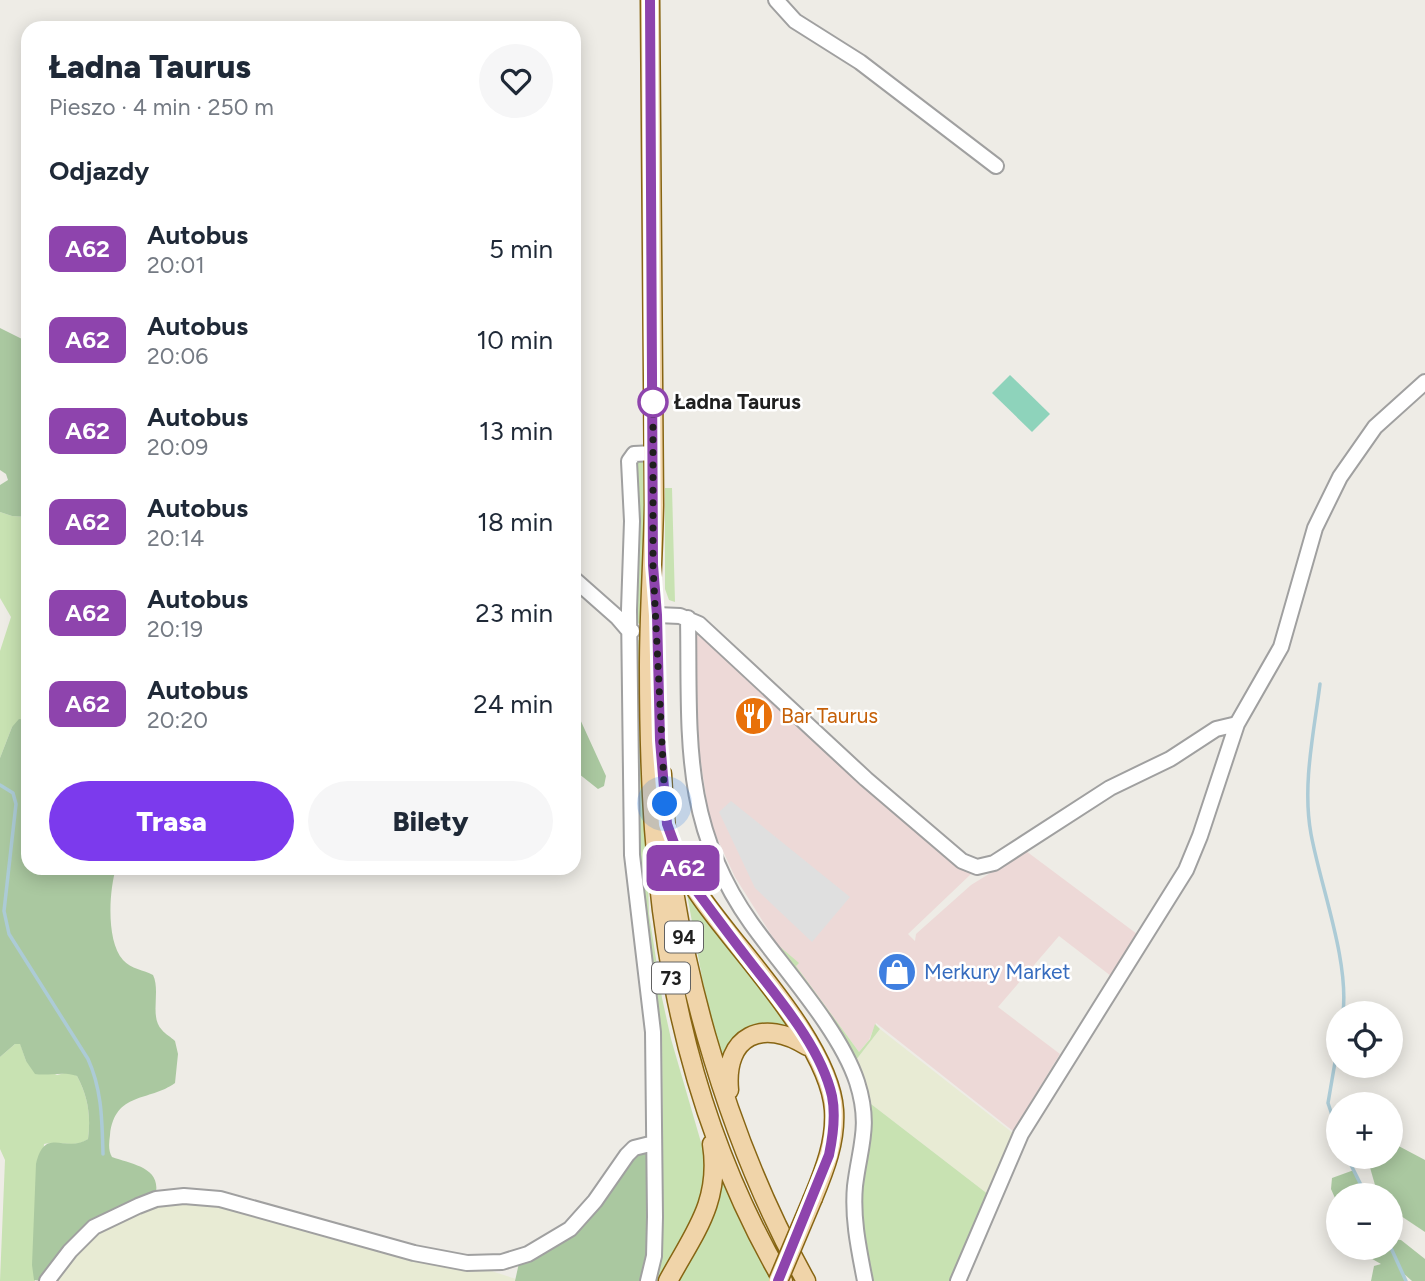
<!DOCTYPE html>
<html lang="pl">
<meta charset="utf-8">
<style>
:root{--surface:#fff;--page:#f6f6f7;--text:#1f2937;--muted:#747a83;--accent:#7c3aed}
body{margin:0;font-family:Figtree,sans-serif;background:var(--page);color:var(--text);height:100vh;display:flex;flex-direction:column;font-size:26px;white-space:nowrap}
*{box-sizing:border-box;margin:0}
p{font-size:23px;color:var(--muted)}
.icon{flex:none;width:38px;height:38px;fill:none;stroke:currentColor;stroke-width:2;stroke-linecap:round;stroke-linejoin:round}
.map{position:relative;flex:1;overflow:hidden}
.details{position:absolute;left:21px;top:21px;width:560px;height:854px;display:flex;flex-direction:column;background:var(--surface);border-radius:21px;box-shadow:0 4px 18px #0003}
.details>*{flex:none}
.badge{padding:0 14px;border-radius:10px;font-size:24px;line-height:46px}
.buttons{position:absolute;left:1326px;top:1001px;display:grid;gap:14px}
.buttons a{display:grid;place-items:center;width:77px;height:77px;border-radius:50%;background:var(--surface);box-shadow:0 4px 18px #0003;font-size:35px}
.you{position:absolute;width:35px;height:35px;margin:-18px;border:5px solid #fff;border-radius:50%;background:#1a73e8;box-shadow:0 0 0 10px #1a73e833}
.map>.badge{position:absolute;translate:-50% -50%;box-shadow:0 0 0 4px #fff}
h2{padding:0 28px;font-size:26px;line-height:63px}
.round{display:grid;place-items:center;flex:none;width:74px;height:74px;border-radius:37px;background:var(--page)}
.summary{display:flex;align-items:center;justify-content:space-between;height:119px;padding:0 28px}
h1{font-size:33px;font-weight:800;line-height:52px}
.button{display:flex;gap:14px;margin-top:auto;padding:14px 28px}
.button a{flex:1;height:80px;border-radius:42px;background:var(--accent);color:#fff;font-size:28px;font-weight:800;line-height:80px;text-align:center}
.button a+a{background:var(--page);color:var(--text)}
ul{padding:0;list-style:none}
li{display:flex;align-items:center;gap:21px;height:91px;padding:0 28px}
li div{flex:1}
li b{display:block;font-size:26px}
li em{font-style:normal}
li .badge{min-width:77px;font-weight:700;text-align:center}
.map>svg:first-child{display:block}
</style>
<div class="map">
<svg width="1425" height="1281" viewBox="0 0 1425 1281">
<rect width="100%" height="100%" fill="#eeece6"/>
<path fill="#edd9d7" d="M696,624L971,874L908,934L915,941L916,934L971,885L1026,851L1137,934L1111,976L1059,936L998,1007L1060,1054L1013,1131L876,1023L869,1040L859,1052L796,966L798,963L777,944L735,877L710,823L701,763L698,760Z"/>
<path fill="#e8ebd4" d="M880,1029L1014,1134L989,1195L871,1104L856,1060Z
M193,1199L476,1266L516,1279L515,1281H51L89,1236L136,1209Z"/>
<path fill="#c8e2b2" d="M643,458L645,544L642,624L635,623L634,462Z
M665,488H672L675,602L669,600L665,589Z
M0,512L12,516L28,517V720L12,727L0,758V651L11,617L0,598Z
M638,640L641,641L649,914L662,998L671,1039L707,1163L705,1194L662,1281H652L660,1261L663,1218L662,1036L655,1007L636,863L635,643Z
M685,883L795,1030L776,1026L722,1064L703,983Z
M771,939L799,963L796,966L859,1052L870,1039L875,1024L880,1029L856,1060L871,1104L989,1195L953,1281H868L858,1215L867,1096Z
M20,1043L26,1061L57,1075L69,1072L77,1076C88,1096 91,1116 88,1139C74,1149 61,1140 44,1144L35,1281H0L5,1160L0,1149V1057L15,1044Z
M720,1173L746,1232L772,1281H674Z"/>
<path fill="#aac8a0" d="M0,328L28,342V517L12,516L0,512V485L8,480L6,474L0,470Z
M574,706L606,776L604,786L598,789L574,770Z
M19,719L28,720V868H116C109,891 106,941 123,960C131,969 144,970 153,975C161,991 149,1017 162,1030C165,1034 171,1037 175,1041L178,1054L175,1083C149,1102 115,1091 110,1135C109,1143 108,1150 112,1157C131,1164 160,1167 156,1192L116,1212L42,1281L34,1280L32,1265L36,1164C45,1125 65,1154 88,1139C91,1116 88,1096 77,1076C64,1071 49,1076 35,1074L26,1061L20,1044H15L0,1057V758L12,727Z
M1391,1142L1425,1160V1232L1395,1212L1391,1208V1195H1380L1377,1192L1367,1157H1391Z
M637,1153L649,1154L650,1226L644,1281H515L519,1263L546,1248Z
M1354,1170L1366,1195H1339V1207L1331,1189L1332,1178Z
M1391,1239L1401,1240L1425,1259V1281H1412L1403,1273L1406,1281H1371L1374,1266L1381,1264L1353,1248H1391Z"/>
<path fill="#8ed3bb" d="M1010,375L1050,414L1032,432L992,393Z"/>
<path fill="#dfdfdf" d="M731,801L850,897L812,942L755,888L719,812Z"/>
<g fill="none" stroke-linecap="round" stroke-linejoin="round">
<path stroke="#accbd6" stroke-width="3.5" d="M1320,684C1314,732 1302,785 1311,834C1321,888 1349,960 1343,1013
M0,785L13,793L16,804L4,911L9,934L88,1059C102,1090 102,1120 103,1154
M1339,1039L1328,1103L1339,1136
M1347,1157L1366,1195
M1391,1248L1406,1281"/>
<defs>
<path id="minor" d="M776,0L795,21L860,62L996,166
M574,579L617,617L629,631H632
M657,615L680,616L699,624L866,779L962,861L977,867L994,863L1110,788L1170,759L1216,729L1237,724
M688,618C690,733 680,823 751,923C783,968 840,1030 857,1082C871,1126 860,1145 855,1186C852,1218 859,1250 865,1281
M47,1281L70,1251L94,1227L138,1206L156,1199L184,1196L220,1199L414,1253L467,1263L502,1262L528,1254L570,1229L595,1201L627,1155L634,1148L654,1143
M648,1281L654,1256L655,1217L653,1032L632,855L629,610L632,521L629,461L634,454L654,453
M958,1281L1021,1134L1186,870L1200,836L1237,724L1281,647L1315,528L1340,477L1375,427L1425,382"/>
<path id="major" d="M650,0C652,168 654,336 654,505C653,559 649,614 649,668C649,888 670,1087 783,1281
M662,774C669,940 725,1137 806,1281
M677,852C687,881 706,905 725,929C760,974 830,1052 834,1110C836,1141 825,1169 813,1198
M729,1090C724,1035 763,1018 807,1046
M668,1281C694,1233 721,1202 712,1144"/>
</defs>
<use href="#minor" stroke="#a0a0a0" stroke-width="18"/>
<use href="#major" stroke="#876513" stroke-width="21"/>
<use href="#minor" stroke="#fff" stroke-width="14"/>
<use href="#major" stroke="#f0d4a9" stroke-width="18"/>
<defs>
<path id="major-bridge" d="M778,1281L813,1198"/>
</defs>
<use href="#major-bridge" stroke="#876513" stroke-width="21" stroke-linecap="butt"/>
<use href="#major-bridge" stroke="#f0d4a9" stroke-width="18"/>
</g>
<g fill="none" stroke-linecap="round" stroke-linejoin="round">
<defs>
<path id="line" d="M650,0L653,565L657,615L660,740L667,824L685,873L696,890C713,913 730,936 748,959C778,998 821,1047 832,1096C836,1116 833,1136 829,1155L778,1281"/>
</defs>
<use href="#line" stroke="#fff" stroke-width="16"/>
<use href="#line" stroke="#8e44ad" stroke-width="10"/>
<path stroke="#1f1f1f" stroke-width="7" stroke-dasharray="0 12.6" d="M653,402V565L665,804"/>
</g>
<defs>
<symbol id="restaurant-disc" viewBox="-11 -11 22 22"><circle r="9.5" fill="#e8710a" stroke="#fff"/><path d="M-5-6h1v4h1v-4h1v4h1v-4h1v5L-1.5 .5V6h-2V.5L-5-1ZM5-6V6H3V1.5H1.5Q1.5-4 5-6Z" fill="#fff"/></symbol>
<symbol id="shop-disc" viewBox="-11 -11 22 22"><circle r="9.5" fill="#3f7fe0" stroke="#fff"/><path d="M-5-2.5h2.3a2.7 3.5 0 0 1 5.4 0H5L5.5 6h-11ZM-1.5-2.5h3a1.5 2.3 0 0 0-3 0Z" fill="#fff"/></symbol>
</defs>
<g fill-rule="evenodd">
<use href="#restaurant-disc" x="732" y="694" width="44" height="44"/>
<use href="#shop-disc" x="875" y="950" width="44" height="44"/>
</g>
<circle fill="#fff" stroke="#8e44ad" stroke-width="3.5" cx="653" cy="402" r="14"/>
<g text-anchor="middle" stroke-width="5" stroke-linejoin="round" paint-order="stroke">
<g fill="#fff" stroke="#626262" stroke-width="2">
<rect x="665" y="921.5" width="38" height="31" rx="5"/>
<rect x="652" y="962.5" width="38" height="31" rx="5"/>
</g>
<g font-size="19" font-weight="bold" fill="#1f1f1f">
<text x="684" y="944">94</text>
<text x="671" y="985">73</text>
</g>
<g font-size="21" font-weight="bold" fill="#1f1f1f" stroke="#fff" text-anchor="start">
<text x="674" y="409">Ładna Taurus</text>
</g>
<g font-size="21" fill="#c56008" stroke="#fff" text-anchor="start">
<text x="781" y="723">Bar Taurus</text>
</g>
<g font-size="21" fill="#366cbe" stroke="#fff" text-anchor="start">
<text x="924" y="979">Merkury Market</text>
</g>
</g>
</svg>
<div class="buttons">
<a><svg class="icon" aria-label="locate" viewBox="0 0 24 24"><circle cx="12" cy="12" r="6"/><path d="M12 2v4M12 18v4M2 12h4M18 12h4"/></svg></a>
<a>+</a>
<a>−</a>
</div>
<div class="you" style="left:665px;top:804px"></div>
<b class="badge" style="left:683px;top:868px;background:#8e44ad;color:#fff">A62</b>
<section class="details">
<div class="summary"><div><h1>Ładna Taurus</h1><p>Pieszo · 4 min · 250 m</p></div><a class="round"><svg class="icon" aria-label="heart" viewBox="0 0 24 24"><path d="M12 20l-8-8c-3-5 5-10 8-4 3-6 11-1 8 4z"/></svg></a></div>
<h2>Odjazdy</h2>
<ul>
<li><span class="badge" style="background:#8e44ad;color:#fff">A62</span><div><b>Autobus</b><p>20:01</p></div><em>5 min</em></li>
<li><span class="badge" style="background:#8e44ad;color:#fff">A62</span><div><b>Autobus</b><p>20:06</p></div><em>10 min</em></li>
<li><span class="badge" style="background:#8e44ad;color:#fff">A62</span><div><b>Autobus</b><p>20:09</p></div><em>13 min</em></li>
<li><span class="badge" style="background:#8e44ad;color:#fff">A62</span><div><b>Autobus</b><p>20:14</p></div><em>18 min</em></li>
<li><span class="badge" style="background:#8e44ad;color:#fff">A62</span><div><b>Autobus</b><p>20:19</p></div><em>23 min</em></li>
<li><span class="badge" style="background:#8e44ad;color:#fff">A62</span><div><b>Autobus</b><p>20:20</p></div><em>24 min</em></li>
</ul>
<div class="button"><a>Trasa</a><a>Bilety</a></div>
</section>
</div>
